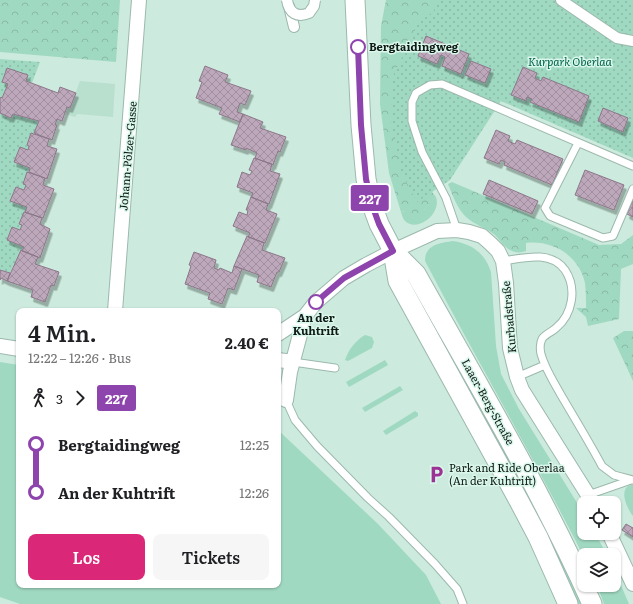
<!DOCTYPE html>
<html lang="de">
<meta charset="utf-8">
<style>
:root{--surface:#fff;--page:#f6f6f6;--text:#202124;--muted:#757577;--accent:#db2777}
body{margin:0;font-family:Literata,serif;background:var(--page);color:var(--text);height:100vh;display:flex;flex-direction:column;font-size:15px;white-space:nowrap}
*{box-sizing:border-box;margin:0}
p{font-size:13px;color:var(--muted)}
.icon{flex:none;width:22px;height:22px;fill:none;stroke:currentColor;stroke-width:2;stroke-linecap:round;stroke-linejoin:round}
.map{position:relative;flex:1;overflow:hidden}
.side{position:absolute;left:16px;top:308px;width:265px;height:280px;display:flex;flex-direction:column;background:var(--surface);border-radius:8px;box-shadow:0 1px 3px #0004}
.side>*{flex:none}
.badge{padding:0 8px;border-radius:3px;font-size:14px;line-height:26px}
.buttons{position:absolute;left:577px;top:496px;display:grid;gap:8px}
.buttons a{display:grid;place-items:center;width:44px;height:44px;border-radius:8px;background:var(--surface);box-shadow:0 1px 3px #0004;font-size:20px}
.map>.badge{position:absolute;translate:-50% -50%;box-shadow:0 0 0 2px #fff}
.legs{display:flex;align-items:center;gap:6px;height:44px;padding:0 12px;font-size:13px}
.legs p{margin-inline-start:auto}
.summary{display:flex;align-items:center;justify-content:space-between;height:68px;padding:0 12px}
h1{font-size:22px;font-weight:600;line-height:30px}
.action{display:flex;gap:8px;margin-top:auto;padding:8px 12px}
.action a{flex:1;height:46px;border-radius:8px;background:var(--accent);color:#fff;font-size:16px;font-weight:600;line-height:46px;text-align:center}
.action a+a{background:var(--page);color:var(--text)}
ul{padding:0 12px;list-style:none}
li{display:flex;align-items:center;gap:14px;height:48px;font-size:15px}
li i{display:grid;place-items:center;width:6px;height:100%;margin:0 5px;background:currentColor}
li i::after{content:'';width:10px;height:10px;margin:-5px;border:3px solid;border-radius:50%;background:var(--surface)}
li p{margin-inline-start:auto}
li:first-child i{background:linear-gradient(#0000 50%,currentColor 0)}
li:last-child i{background:linear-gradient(currentColor 50%,#0000 0)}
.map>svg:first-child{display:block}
</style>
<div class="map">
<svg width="633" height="604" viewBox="0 0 633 604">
<defs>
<pattern id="forest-crowns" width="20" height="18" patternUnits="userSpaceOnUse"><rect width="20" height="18" fill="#a0d9c2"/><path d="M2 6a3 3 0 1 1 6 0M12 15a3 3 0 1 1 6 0" fill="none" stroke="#89baa6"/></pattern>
<pattern id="park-dots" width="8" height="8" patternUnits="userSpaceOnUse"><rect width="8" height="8" fill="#a0d9c2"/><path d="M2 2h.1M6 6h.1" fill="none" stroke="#89baa6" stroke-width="1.8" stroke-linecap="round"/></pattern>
<pattern id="building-cross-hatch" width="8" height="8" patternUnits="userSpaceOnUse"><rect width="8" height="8" fill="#bda7ba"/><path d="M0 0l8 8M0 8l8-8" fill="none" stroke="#a18f9f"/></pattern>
<filter id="shadow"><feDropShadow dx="2.5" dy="4.5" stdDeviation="0" flood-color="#0004"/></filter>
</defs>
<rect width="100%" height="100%" fill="#cceadd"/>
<path fill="#b9dfcf" d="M80,81L115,84L113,117L77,114L75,117L65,114L67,107L70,108Z"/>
<path fill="#a0d9c2" d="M436,197C442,214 417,233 405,221C403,219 402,215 401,212L406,211L424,210Z
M453,241C472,244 485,253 491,272L496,346L501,374L519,409L584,514V533H595L607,555H584V557C533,457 477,360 425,261C425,245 439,243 453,241Z
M365,335L372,337L374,342L372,348L348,361L345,360C349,349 355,341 365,335Z
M385,360L388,365L349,387L346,382Z
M0,362L19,365V585H278V430L378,524L426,575L441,604H20L0,597Z
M463,379L489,420L537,508L583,604H576L460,380Z
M400,386L403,390L365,412L362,408Z
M415,411L418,413V416L386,435L383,431Z
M633,484V516C628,510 620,494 627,487C627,487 632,484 633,484Z
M614,569L629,604H604L597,585H614Z"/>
<path fill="url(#forest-crowns)" d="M0,0H120L116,62L0,52Z
M386,0H633L523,63L432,192L436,197C428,206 424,213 412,215L406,211L401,212L389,173L380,104L381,26Z
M452,182L599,245L621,244L633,235V264L621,269L619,319L588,326L586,317L576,308H586C586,300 586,291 585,283C579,255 552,240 526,243V251C520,253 515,253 510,250C504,247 500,240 495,235C486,228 475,225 466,217C457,208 453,196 448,184Z
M624,331H633V381L613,338Z"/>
<path fill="url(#park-dots)" d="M440,0H633V158L501,101L450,180L417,202L402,174L392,130L391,80L419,22L433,12Z
M0,59L40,62L32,83L26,81L7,68L2,82L8,84L2,98L1,97L0,99Z
M0,113L11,118L13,114L39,121L34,133H31L27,145L29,146L28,150L20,148L14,162L30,168L23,184L26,185L24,190L16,187L11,201L27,207L20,224L22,225L20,230L12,227L7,240L24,247L22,251H21L16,264H14L10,273L0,270Z"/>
<path fill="url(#building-cross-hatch)" stroke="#8c7789" filter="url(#shadow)" d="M426,36L469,54L461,74L442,66L445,57L441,55L437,64L418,56Z
M471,61L491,69L485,83L465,75Z
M205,66L228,75L225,82L251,91L245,105L240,103L237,112L243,114L240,122L219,114L222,108L196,98L202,82L199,81Z
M523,67L537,73L535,78L541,81L543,77L589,96L579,122L530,102L532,99L527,97L526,101L511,95Z
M7,68L28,75L26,81L58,93L60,87L76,93L70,108L67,107L62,121L57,119L55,125H57L52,140L34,133L39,121L13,114L11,118L0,113V99L1,97L2,98L8,84L2,82Z
M603,108L628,118L623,132L598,121Z
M243,114L263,122L260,128L286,137L280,152L278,151L273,165L255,158L257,153L246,148V150L231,145Z
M496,130L510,136L508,141L515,144L517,140L563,159L552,185L504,165L505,162L501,160L499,164L484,158Z
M31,133L49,139L47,146L57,149L47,179L29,172L30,168L14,162L20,147L28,150L29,146L27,145Z
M254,158L272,164L270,171L280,174L269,204L251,197L253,193L237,187L242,172L250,175L252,171L249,170Z
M585,170L624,185L614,210L575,195Z
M27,172L45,178L43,185L54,189L43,218L25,212L27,207L10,201L16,187L24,190L26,185L23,184Z
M489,180L538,201L532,214L483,194Z
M251,197L268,204L266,210L277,214L265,243L248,237L250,233L233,226L239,212L247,215L248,210H246Z
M633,200V217L627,214Z
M24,212L42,218L40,224L50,229L40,258L22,251L24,247L7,240L12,227L20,230L22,225L19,224Z
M247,236L264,243L262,250L285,258L279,272H277L271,287L257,282L259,275L234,266Z
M21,250L38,257L35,264L59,272L54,286L51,285L45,302L31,297L33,290L7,281Z
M194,252L216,260L214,268L219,270L220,268L232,273L234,266L242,269L234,290L228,288L222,304L208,299L210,293L185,284L191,266L189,265Z
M0,270L10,273L7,281L1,278L0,280Z
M626,524L633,528V537L622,530Z"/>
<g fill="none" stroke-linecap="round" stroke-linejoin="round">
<defs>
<path id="service" d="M578,143L545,208L550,216L603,238L613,236L633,189
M457,230L446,198L422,152L412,121V102L416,93L430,85L442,84L633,166
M503,261C523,258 551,250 565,270C577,288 573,314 556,328C552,332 545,334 542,339C540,343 540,350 541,354C545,369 554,382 561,395C575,419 589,442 602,466L614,475L633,480
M293,362L335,368
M517,377L545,365
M286,400L295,420L317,446L368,498L389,517L435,564L457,589L463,604
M588,495L631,480"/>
<path id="pedestrian" d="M561,0L617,38L633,41
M289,6L294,27"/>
<path id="minor" d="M115,311L139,0
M278,334L305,316L316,302L344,278L366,265L393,251L437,231L457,230L469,232L482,236L491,244L498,251L503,261L506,283L510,348L517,377L522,390L593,503
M0,346L19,349
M278,360L293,362
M278,396L286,400L290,372L305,316
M609,533L633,584"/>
<path id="secondary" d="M355,0L361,125L366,179L371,202L379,224L393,251L416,274C477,383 541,490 592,604
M393,251L398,281L519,501L538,537L568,604"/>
</defs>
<use href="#service" stroke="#9cb9ad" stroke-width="9"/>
<use href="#pedestrian" stroke="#9cb9ad" stroke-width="12"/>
<use href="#minor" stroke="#9cb9ad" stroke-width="16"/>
<use href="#secondary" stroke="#9cb9ad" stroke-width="21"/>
<use href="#service" stroke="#fff" stroke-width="7"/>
<use href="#pedestrian" stroke="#fff" stroke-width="10"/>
<use href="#minor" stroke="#fff" stroke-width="14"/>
<use href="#secondary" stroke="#fff" stroke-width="19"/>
<defs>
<path id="pedestrian-bridge" d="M287,0C289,13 297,18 309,13L314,6L315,0"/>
</defs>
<use href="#pedestrian-bridge" stroke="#9cb9ad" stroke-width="12" stroke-linecap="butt"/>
<use href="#pedestrian-bridge" stroke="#fff" stroke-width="10"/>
</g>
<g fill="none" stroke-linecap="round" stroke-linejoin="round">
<defs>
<path id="line-1" d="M316,302L344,278L393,251L379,224L371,202L366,179L361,125L358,47"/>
</defs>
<use href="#line-1" stroke="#fff" stroke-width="9"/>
<use href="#line-1" stroke="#8e44ad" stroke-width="6"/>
</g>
<defs>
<symbol id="parking-bare" viewBox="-9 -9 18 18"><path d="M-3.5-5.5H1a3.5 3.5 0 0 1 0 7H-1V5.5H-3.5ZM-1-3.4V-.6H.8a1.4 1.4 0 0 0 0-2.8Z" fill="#9c3294" stroke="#d9f7eb" stroke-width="2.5" paint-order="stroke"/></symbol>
</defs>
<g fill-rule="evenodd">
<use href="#parking-bare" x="424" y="462" width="25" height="25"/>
</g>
<g fill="#fff" stroke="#8e44ad" stroke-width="2">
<circle cx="358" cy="47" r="7"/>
<circle cx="316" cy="302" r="7"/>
</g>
<g text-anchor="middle" stroke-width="3" stroke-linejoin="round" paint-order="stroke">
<g font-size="11" font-weight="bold" fill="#101a16" stroke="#d9f7eb" text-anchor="start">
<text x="369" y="51">Bergtaidingweg</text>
<text x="316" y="322" text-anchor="middle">An der<tspan x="316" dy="13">Kuhtrift</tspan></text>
</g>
<g font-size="11" font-style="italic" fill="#006249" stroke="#d9f7eb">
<text x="570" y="66">Kurpark Oberlaa</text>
</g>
<g font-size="11" fill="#101a16" stroke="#d9f7eb">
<text transform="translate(128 156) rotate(-85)" y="4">Johann-Pölzer-Gasse</text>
<text transform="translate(509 317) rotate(-95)" y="4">Kurbadstraße</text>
<text transform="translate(488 402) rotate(61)" y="4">Laaer-Berg-Straße</text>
</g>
<g font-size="11" fill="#101a16" stroke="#d9f7eb" text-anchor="start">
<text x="449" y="472">Park and Ride Oberlaa<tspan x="449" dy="13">(An der Kuhtrift)</tspan></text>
</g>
</g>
</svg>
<div class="buttons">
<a><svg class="icon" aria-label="locate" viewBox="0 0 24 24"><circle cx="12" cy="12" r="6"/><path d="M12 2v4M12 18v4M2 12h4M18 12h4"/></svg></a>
<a><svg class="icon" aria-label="layers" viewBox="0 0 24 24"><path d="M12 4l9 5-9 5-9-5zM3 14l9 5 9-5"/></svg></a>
</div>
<b class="badge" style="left:370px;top:198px;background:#8e44ad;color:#fff">227</b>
<section class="side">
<div class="summary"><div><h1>4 Min.</h1><p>12:22 – 12:26 · Bus</p></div><b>2.40 €</b></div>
<div class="legs"><svg class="icon" aria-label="walk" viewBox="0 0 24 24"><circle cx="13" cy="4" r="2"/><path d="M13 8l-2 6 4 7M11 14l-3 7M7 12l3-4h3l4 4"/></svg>3<svg class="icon" aria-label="forward" viewBox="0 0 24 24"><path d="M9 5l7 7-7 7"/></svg><b class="badge" style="background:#8e44ad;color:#fff">227</b></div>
<ul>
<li><i style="color:#8e44ad"></i><b>Bergtaidingweg</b><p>12:25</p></li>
<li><i style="color:#8e44ad"></i><b>An der Kuhtrift</b><p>12:26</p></li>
</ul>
<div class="action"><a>Los</a><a>Tickets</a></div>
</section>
</div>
